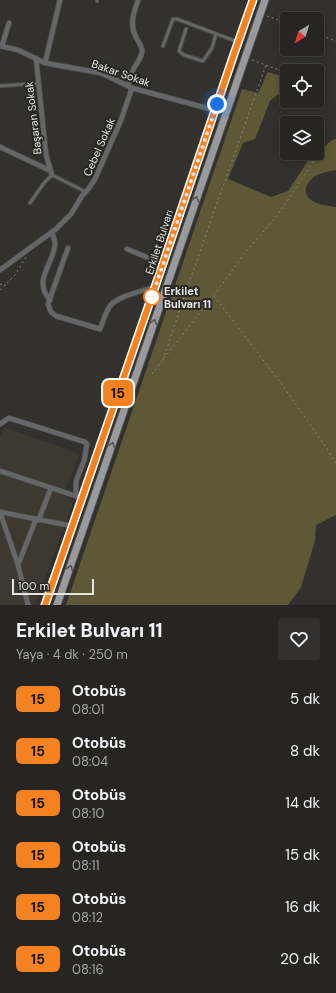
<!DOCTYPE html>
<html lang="tr">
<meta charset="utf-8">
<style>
:root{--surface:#262522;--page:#32312f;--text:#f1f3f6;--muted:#a4a5a5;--line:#424240}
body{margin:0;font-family:"DM Sans",sans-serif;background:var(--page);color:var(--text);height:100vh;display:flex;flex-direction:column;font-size:15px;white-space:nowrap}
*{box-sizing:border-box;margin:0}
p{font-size:13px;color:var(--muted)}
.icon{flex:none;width:22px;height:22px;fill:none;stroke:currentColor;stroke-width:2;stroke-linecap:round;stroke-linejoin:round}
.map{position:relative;height:605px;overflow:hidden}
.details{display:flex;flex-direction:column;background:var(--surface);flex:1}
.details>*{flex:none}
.badge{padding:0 8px;border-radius:6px;font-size:14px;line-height:26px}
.needle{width:26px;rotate:218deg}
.tools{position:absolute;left:280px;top:12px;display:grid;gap:8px}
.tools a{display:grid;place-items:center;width:44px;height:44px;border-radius:4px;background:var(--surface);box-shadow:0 2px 10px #0003,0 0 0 1px var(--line);font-size:20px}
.scale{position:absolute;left:12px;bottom:10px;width:82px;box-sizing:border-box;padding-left:4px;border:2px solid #e6e5e3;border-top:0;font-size:11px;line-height:14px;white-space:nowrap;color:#e6e5e3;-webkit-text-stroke:3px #282824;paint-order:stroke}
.you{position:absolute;width:20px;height:20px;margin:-10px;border:3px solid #fff;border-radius:50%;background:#1a73e8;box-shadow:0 0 0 6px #1a73e833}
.map>.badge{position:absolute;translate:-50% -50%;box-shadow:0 0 0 2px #fff}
.round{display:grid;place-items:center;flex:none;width:42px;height:42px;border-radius:4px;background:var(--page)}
.summary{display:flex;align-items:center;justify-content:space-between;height:68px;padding:0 16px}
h1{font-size:19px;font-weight:800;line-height:30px}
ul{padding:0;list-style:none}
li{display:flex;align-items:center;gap:12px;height:52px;padding:0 16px}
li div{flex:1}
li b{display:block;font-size:15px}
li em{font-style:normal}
li .badge{min-width:44px;font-weight:700;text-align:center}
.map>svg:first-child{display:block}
</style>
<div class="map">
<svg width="336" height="605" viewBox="0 0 336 605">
<rect width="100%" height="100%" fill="#32312e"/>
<path fill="#3b3930" d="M4,427L80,454L63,494L73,503L35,605H0V437Z"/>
<path fill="#5e5837" d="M268,72L287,78V92L277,95L270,101L255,139L243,143L228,179L271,197L288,191L313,153H317L318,146H325L332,140L336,139V170C329,171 321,173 315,176C311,179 307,183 306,188C303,203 326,206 336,207V515L316,525L315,541L301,587L288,605H66L242,89L258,93Z"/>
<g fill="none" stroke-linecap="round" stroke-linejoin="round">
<defs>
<path id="service" d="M97,1V0
M186,29L179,51L184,55L203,61L212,48L216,34
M163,46L173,19H177L238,42
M0,86L38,83
M30,203L44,183L52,175L86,192"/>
<path id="minor" d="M0,46L18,50L45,63L101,73L132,88L214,110
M2,46L9,23
M36,58L46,155L52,175
M45,63L60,0
M128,86C129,80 131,74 134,68C137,62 142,58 142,51C142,45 138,42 136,37C129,24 134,13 138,0
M0,147L51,171
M68,248L48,304L51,312L56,316L100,329C103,322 105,313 110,306C117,296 143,291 155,287
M127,249L163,264
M0,270L56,229L71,214L82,196L89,188L95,179L121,120L132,88
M50,300C32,280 54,264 55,244C55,240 53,236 52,232
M0,424L9,418L85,442L87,444L84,461L76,481V496
M0,471L79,497
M0,512L18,565L28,605
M0,512L72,526
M39,519L51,488
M18,565L36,519"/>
<path id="primary" d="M45,605L155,287L234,54L253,0
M57,605L265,0"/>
</defs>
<use href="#service" stroke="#4f4e4b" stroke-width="4.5"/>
<use href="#minor" stroke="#4f4e4b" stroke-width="6"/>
<use href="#primary" stroke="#4f4e4b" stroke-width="9"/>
<path stroke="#858482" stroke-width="1" stroke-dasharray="2 3" stroke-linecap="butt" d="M267,16L287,23
M317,34L336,41
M252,60L287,73
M0,284L6,285
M0,290L15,275L26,257
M214,296L280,382L326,447L336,464
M164,358L214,295L248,249L277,216L313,162L316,153
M163,360L185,294L266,65
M152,374L162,361"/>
<use href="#service" stroke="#656668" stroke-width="2.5"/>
<use href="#minor" stroke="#656668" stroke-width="4.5"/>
<use href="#primary" stroke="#989a9d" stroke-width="7"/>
</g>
<defs><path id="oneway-chevron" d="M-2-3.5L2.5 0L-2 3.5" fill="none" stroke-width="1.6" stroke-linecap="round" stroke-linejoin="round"/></defs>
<g stroke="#555654">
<use href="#oneway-chevron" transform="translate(196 199) rotate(-71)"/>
<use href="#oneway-chevron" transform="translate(154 322) rotate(-71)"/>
<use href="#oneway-chevron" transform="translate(112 445) rotate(-71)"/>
<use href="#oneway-chevron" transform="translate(70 568) rotate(-71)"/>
</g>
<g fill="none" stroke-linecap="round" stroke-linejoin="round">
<defs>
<path id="line" d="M45,605L155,287L234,54L253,0"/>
</defs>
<use href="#line" stroke="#fff" stroke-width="9"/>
<use href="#line" stroke="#f58220" stroke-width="6"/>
<path stroke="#e6e5e3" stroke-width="4" stroke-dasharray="0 7.2" d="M152,297L217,104"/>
</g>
<circle fill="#fff" stroke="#f58220" stroke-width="2" cx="152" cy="297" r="8"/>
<g text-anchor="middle" stroke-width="4" stroke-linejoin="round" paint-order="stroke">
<g font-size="11" fill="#e6e5e3" stroke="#282824">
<text transform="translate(121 73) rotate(19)" y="4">Bakar Sokak</text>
<text transform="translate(33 118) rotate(-97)" y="4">Başaran Sokak</text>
<text transform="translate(99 147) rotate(-66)" y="4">Cebel Sokak</text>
<text transform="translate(159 242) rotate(-72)" y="4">Erkilet Bulvarı</text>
</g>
<g font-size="11" font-weight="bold" fill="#e6e5e3" stroke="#282824" text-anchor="start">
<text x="164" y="295">Erkilet<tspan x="164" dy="13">Bulvarı 11</tspan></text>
</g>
</g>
</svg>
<div class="tools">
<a><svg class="needle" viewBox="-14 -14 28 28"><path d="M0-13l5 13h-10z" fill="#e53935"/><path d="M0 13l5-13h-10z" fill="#a4a5a5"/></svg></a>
<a><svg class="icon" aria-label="locate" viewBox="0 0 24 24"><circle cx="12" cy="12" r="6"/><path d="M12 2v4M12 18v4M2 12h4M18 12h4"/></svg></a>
<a><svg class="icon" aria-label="layers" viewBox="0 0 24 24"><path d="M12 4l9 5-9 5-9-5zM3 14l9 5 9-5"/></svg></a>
</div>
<div class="scale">100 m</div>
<div class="you" style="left:217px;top:104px"></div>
<b class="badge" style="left:118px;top:393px;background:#f58220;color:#111">15</b>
</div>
<section class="details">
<div class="summary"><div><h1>Erkilet Bulvarı 11</h1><p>Yaya · 4 dk · 250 m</p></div><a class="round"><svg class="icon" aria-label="heart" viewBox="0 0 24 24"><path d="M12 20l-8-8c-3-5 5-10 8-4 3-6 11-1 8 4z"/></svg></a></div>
<ul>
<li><span class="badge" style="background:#f58220;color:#111">15</span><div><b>Otobüs</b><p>08:01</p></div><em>5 dk</em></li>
<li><span class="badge" style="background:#f58220;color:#111">15</span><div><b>Otobüs</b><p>08:04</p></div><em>8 dk</em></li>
<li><span class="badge" style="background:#f58220;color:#111">15</span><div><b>Otobüs</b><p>08:10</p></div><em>14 dk</em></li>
<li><span class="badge" style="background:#f58220;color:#111">15</span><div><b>Otobüs</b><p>08:11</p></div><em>15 dk</em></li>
<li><span class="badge" style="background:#f58220;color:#111">15</span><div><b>Otobüs</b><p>08:12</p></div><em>16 dk</em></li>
<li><span class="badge" style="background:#f58220;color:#111">15</span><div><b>Otobüs</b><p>08:16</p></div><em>20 dk</em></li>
</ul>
</section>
